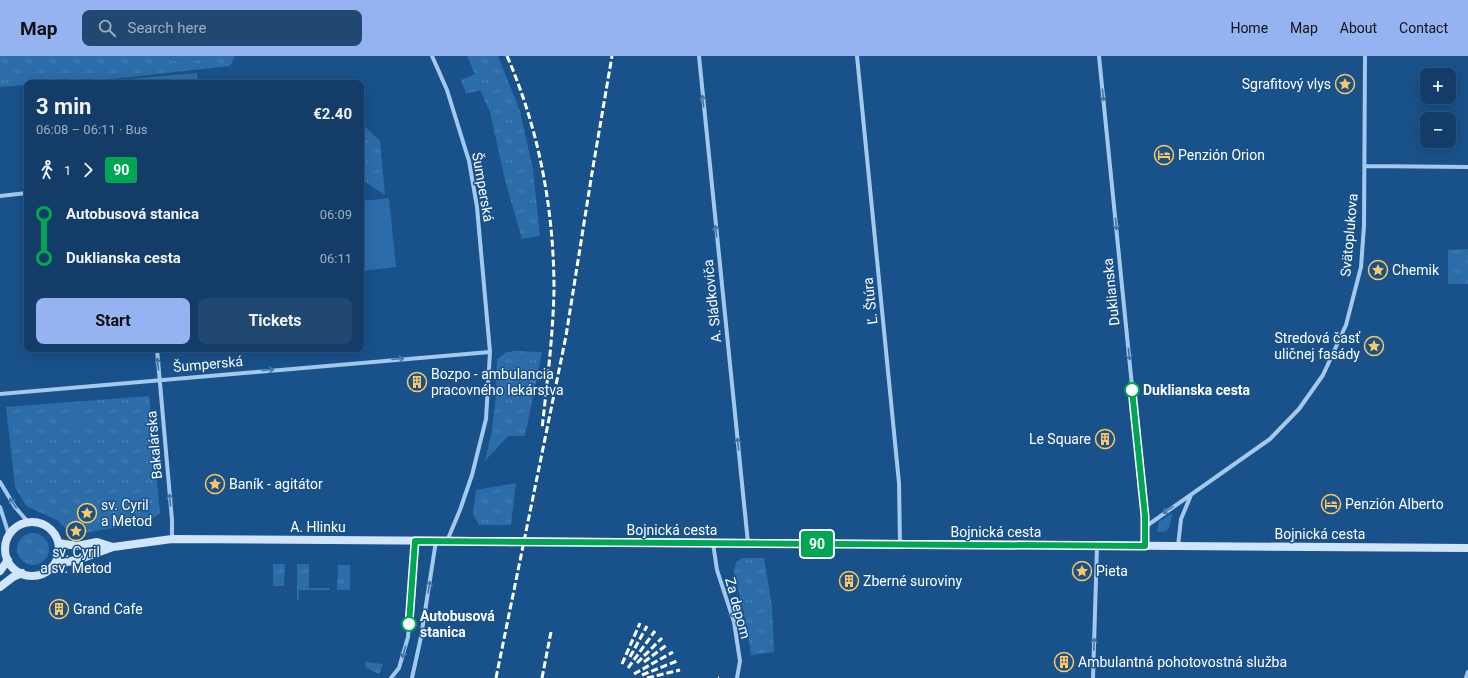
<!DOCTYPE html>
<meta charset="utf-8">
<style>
:root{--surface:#133d68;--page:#204871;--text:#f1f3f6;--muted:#9daec0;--line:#32567c;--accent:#95b2f1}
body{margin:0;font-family:Roboto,sans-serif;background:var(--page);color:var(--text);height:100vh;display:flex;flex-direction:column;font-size:15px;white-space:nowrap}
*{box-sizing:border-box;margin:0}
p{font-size:13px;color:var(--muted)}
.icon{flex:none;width:22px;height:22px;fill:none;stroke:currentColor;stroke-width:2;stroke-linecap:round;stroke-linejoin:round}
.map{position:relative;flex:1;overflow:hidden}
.drawer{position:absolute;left:24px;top:24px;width:340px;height:272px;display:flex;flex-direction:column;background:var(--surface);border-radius:8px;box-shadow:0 4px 16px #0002,0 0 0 1px var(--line)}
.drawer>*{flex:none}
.badge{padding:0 8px;border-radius:3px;font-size:14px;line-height:26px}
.controls{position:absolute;left:1420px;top:12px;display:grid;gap:8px}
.controls a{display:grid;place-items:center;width:36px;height:36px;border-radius:8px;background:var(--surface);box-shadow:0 4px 16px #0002,0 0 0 1px var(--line);font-size:20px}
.map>.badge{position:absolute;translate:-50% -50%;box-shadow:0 0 0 2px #fff}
.legs{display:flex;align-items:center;gap:6px;height:44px;padding:0 12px;font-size:13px}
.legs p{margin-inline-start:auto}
.head{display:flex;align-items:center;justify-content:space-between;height:68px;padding:0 12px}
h1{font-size:22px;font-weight:700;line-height:30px}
.primary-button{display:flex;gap:8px;margin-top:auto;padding:8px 12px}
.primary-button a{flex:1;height:46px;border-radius:8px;background:var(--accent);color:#111;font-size:16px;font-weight:700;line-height:46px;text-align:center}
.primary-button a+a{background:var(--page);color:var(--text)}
ul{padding:0 12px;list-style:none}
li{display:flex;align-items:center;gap:14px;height:44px;font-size:15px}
li i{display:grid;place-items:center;width:6px;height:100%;margin:0 5px;background:currentColor}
li i::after{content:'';width:10px;height:10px;margin:-5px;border:3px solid;border-radius:50%;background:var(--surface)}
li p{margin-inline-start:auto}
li:first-child i{background:linear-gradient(#0000 50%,currentColor 0)}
li:last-child i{background:linear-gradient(currentColor 50%,#0000 0)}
header{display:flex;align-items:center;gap:24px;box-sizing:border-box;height:56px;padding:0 20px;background:var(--accent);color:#111}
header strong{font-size:19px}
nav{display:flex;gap:22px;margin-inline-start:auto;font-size:14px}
.search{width:280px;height:36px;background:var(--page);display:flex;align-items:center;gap:10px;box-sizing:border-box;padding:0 14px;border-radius:8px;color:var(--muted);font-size:15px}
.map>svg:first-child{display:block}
</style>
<header>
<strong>Map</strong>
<div class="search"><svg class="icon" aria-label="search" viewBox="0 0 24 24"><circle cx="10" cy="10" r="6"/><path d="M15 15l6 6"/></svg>Search here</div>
<nav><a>Home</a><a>Map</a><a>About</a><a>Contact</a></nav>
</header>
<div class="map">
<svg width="1468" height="622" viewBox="0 0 1468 622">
<defs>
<pattern id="grass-tufts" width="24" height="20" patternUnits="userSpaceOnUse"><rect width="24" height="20" fill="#2c6ca9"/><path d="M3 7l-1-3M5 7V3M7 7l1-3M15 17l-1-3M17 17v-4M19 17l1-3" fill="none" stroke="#4c82b6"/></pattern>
</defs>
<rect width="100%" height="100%" fill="#19518a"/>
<path fill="url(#grass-tufts)" d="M0,0H170L171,3L174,5L211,2L213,0H235L230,10C163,17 95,27 27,27V29L0,31Z
M467,0H498L520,55L533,113L540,180L522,183L505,124L490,56L480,34L466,38L461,24L475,18Z
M197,17L198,27H109L108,25Z
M361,67L380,85L385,139L361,123Z
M1468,193V228H1448V194Z
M515,295L542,296L525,380H508L485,405L492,374L496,339L497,303L507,296Z
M149,340L160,457L148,466L72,479L57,464L26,450L15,431L6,351Z
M516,427L511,469H479L473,458L476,434Z
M1172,457C1171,466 1170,480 1157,475L1159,466Z
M17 493a16 16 0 1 1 32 0a16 16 0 1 1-32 0Z
M742,502H764L772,550L774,596L751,599L747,570L734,515L736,506Z
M273,508H285L284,530H273Z
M297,508H309V532H329V534H299V544L297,543Z
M338,509H350V534H337Z
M365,606L383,608L379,618L366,612Z"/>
<path fill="#2c6ca9" d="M170,0H213L211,2L174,5L171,3Z
M389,142L396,211L361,215V145Z
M91,358V365L63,368L62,360Z"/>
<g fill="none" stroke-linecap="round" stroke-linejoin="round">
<path stroke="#a3c9ee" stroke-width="4" d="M432,0L447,34L469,105L477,151L490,296L486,363L472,419L460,454L447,485
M699,0L748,487
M857,0L899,427L900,488
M1099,0L1145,460V490
M1365,110L1468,111
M0,140L27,137
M157,293L172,464V483
M0,338L490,296
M0,426L15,451L28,466
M0,451L9,479
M1145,471L1270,383L1299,353L1323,319L1346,269L1361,211L1364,170L1365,0
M713,487L717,514L734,566L740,605L737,622
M1178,490L1181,463L1191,439
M391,622L399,612L408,581L415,485
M412,622L421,581L436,485
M1093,622L1097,490
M1466,622L1468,616"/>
<path stroke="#d0e4fa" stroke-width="8" d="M5 493a27 27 0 1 1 54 0a27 27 0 1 1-54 0Z
M59,487L77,490L97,486L113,491
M54,509L80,503L113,491L172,483L1468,492
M0,515L8,504
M0,531L13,521L22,517"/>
<path stroke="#fff" stroke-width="3" stroke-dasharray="7 3" stroke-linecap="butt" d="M507,0C539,73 554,154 554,234C553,280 547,327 542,373
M630,601L647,570
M644,606L668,588
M637,607L662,582
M622,608L640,567
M628,612L655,575
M634,618L673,596
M642,619L677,605
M496,622L566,280L592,117L612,0
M542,622L551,576
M647,622L680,614
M718,622H719"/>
</g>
<defs><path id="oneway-shaft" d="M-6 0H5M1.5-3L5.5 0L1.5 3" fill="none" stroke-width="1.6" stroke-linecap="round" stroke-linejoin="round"/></defs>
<g stroke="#4275a8">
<use href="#oneway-shaft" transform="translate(1103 39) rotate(84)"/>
<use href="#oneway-shaft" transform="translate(703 45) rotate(-96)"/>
<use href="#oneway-shaft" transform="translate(1116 168) rotate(84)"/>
<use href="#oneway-shaft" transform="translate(716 175) rotate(-96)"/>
<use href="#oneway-shaft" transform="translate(1129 298) rotate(84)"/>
<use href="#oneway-shaft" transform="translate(398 303) rotate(-5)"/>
<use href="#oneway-shaft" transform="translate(158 308) rotate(-95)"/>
<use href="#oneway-shaft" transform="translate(268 314) rotate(-5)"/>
<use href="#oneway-shaft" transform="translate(738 388) rotate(-96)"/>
<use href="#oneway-shaft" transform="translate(170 444) rotate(-95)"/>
<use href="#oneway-shaft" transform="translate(13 447) rotate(-123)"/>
<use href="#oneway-shaft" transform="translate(1168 454) rotate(145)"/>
<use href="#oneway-shaft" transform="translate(429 531) rotate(-81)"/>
<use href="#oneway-shaft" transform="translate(1094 588) rotate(-88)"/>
<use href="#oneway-shaft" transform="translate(404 596) rotate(105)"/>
</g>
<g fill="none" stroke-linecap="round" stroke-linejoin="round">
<defs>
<path id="line-1" d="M409,568L415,485L1145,490V460L1132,334"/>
</defs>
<use href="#line-1" stroke="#fff" stroke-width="9"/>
<use href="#line-1" stroke="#00a651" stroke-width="6"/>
</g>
<defs>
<symbol id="sight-ring" viewBox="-11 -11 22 22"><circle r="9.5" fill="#19518a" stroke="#ffc75f" stroke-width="1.5"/><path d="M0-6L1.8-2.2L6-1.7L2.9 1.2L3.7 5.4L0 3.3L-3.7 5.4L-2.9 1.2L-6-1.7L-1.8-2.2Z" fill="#ffc75f"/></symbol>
<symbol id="hotel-ring" viewBox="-11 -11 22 22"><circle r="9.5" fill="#19518a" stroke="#ffc75f" stroke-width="1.5"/><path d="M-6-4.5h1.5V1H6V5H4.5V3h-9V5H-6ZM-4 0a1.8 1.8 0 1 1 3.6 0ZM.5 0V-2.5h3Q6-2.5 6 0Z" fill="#ffc75f"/></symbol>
<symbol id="building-ring" viewBox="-11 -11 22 22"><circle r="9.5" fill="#19518a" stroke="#ffc75f" stroke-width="1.5"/><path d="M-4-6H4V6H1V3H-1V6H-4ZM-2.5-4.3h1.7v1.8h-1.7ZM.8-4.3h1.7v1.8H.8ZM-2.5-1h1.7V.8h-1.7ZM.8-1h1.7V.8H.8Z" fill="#ffc75f"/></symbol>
</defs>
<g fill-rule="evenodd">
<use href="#sight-ring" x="1334" y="17" width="22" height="22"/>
<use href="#hotel-ring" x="1153" y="88" width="22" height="22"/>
<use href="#sight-ring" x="1367" y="203" width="22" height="22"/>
<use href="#sight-ring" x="1363" y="279" width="22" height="22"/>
<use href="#building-ring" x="406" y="315" width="22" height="22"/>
<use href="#building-ring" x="1094" y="372" width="22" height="22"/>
<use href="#sight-ring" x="204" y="417" width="22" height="22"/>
<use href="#hotel-ring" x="1320" y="437" width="22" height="22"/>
<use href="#sight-ring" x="76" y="446" width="22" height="22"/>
<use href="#sight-ring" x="65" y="464" width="22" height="22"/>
<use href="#sight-ring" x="1071" y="504" width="22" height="22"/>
<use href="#building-ring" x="838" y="514" width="22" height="22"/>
<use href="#building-ring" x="48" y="542" width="22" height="22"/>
<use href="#building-ring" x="1053" y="595" width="22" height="22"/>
</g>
<g fill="#fff" stroke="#00a651" stroke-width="2">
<circle cx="1132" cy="334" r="7"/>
<circle cx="409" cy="568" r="7"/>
</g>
<g text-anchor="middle" stroke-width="3" stroke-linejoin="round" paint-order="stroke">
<g font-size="14" fill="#fff" stroke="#19518a" text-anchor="start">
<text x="1331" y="33" text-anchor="end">Sgrafitový vlys</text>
<text x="1178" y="104">Penzión Orion</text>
<text x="1392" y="219">Chemik</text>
<text x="1360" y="287" text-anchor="end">Stredová časť<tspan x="1360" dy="16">uličnej fasády</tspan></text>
<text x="431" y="323">Bozpo - ambulancia<tspan x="431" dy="16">pracovného lekárstva</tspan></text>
<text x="1091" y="388" text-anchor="end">Le Square</text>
<text x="229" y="433">Baník - agitátor</text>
<text x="1345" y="453">Penzión Alberto</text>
<text x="101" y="454">sv. Cyril<tspan x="101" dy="16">a Metod</tspan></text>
<text x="76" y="501" text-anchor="middle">sv. Cyril<tspan x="76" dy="16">a sv. Metod</tspan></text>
<text x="1096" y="520">Pieta</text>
<text x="863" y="530">Zberné suroviny</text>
<text x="73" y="558">Grand Cafe</text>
<text x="1078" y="611">Ambulantná pohotovostná služba</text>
</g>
<g font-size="14" fill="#fff" stroke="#19518a">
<text transform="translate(483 131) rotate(80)" y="5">Šumperská</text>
<text transform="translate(1349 179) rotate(-85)" y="5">Svätoplukova</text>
<text transform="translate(1111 236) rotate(-96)" y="5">Duklianska</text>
<text transform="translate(712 245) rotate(-96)" y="5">A. Sládkoviča</text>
<text transform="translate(870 245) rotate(-96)" y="5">Ľ. Štúra</text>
<text transform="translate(208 308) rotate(-5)" y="5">Šumperská</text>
<text transform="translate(154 389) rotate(-95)" y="5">Bakalárska</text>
<text x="318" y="476">A. Hlinku</text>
<text x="672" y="479">Bojnická cesta</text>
<text x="996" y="481">Bojnická cesta</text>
<text x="1320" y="483">Bojnická cesta</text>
<text transform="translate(738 552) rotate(75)" y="5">Za depom</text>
</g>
<g font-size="14" font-weight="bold" fill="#fff" stroke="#19518a" text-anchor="start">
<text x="1143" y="339">Duklianska cesta</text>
<text x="420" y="565">Autobusová<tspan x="420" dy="16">stanica</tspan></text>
</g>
</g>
</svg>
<div class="controls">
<a>+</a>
<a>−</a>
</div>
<b class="badge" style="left:817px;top:488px;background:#00a651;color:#fff">90</b>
<section class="drawer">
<div class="head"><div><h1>3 min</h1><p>06:08 – 06:11 · Bus</p></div><b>€2.40</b></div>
<div class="legs"><svg class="icon" aria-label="walk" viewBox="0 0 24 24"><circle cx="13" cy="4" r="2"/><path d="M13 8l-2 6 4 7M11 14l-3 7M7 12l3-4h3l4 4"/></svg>1<svg class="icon" aria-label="forward" viewBox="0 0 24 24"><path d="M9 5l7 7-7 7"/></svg><b class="badge" style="background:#00a651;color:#fff">90</b></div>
<ul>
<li><i style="color:#00a651"></i><b>Autobusová stanica</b><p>06:09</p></li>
<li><i style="color:#00a651"></i><b>Duklianska cesta</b><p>06:11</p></li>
</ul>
<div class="primary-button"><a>Start</a><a>Tickets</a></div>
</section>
</div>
